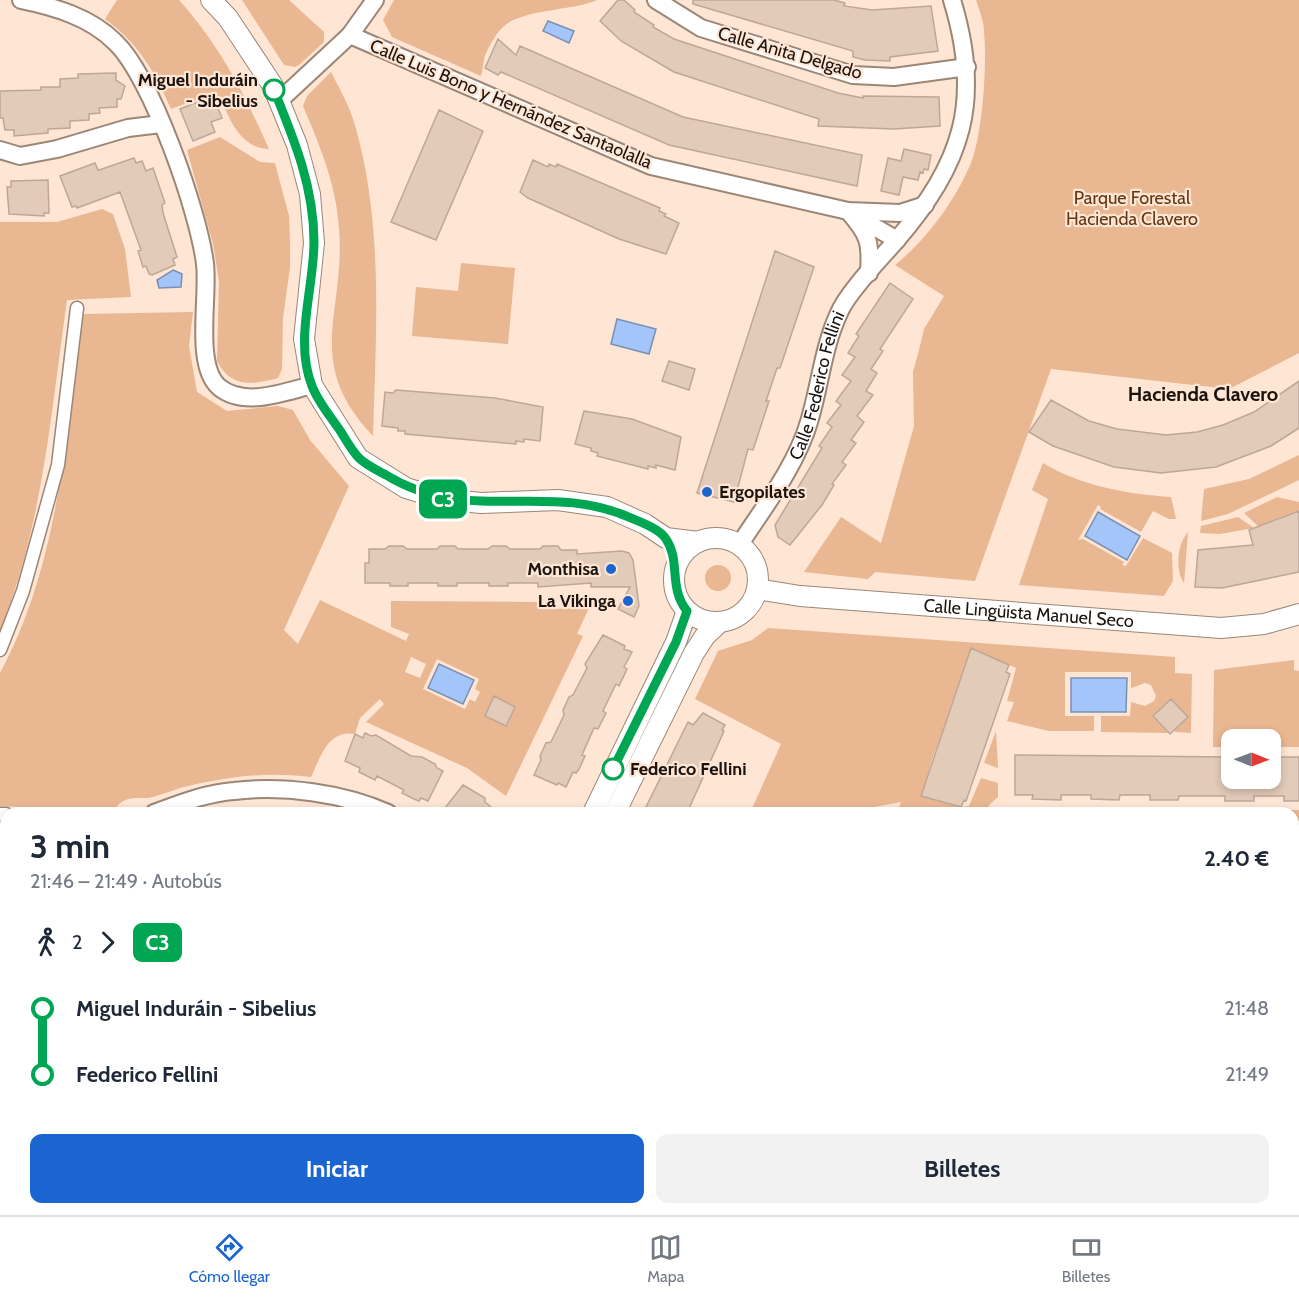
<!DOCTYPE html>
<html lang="es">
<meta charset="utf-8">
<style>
:root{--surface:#fff;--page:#f2f2f3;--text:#1f2937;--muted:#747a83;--line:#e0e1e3;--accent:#1b65d0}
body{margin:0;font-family:Cabin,sans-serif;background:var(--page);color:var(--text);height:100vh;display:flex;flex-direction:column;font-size:22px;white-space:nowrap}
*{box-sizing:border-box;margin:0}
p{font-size:20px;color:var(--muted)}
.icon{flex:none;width:33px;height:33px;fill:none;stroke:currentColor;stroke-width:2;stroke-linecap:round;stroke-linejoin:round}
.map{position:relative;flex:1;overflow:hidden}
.sheet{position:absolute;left:0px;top:807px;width:1299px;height:408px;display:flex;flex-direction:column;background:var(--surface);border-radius:18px 18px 0 0;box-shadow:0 3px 9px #0003}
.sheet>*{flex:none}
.badge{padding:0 12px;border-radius:9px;font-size:21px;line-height:39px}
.needle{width:39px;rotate:91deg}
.controls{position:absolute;left:1221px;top:729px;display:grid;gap:12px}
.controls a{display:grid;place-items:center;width:60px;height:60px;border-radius:12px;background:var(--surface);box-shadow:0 3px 9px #0003;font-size:30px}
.map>.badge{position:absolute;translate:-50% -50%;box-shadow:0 0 0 3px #fff}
.legs{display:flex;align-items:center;gap:9px;height:66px;padding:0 30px;font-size:20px}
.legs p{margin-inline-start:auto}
.headline{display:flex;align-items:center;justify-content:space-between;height:102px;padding:0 30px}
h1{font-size:33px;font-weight:700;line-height:45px}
.action{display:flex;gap:12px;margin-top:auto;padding:12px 30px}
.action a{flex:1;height:69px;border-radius:12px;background:var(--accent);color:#fff;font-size:24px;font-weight:700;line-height:69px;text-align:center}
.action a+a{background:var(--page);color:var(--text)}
ul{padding:0 30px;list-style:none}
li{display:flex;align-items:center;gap:21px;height:66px;font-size:22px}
li i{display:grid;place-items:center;width:9px;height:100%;margin:0 8px;background:currentColor}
li i::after{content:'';width:15px;height:15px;margin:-8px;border:4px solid;border-radius:50%;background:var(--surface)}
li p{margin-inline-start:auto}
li:first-child i{background:linear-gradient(#0000 50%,currentColor 0)}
li:last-child i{background:linear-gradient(currentColor 50%,#0000 0)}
.tabs{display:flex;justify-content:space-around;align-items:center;height:84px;border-top:2px solid var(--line);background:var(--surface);font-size:16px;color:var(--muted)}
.tabs a{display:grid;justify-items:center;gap:3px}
.tabs .current{color:var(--accent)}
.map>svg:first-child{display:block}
</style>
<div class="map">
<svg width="1299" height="1215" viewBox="0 0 1299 1215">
<rect width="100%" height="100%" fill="#fee5d4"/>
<path fill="#e9b792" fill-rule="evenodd" d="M117,0H179C220,46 244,93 269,149C243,148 232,125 223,104L217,106L212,94L171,109C155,72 138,43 105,19Z
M242,0H289L324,32V42L299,65L295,67L284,65Z
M394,0H597C573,11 521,9 503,27C497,32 491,43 487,51C482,61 484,67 481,76L392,37L383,20Z
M976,0H1299V353L1229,389L1051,369L975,581L875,572L868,579L804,572L841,517L881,543L914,426L913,372L919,350L924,329L944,296L895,265C927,239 955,201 971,163C983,132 987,65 984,31C984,21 979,10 976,0Z
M331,72C339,88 349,105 354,122C384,222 376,333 373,436C302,361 346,314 339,228C336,184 320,146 303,106L307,96Z
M220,137L260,162L275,163L289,216L290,242V267L283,318L282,369L278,378C252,385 231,388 217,361L219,281L213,244L187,150Z
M102,209L113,214L125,249L131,297L67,300C51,412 43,525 0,630V222H57Z
M461,263L515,268L508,344L412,336L416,287L458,291Z
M193,312L189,346L197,392L227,411L278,406L293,410L310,440L349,486L284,630L298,644L320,600L406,641L409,634L391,627V601L541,602L550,609L589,608L577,634L583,636L506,796L467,768L366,722L384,704L380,699L360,718L355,734C328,729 320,758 311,777C264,772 234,776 188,786C178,788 156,797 148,798C133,798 122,796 113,812L0,806V673C59,564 66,435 82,314ZM411,657L426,664L420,678L405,672ZM437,659L479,679L475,689L480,692L475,702L470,699L465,709L423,689ZM494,697L515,707L506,726L485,716Z
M1299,455V480L1228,514L1201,521L1204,489L1249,479Z
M1043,463C1081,486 1127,494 1171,497L1176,519H1169L1153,511L1141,532L1100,509L1101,507L1098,505L1078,540L1083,539L1124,562L1122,565L1126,566L1143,538L1172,553L1173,581L1164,596L1019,585L1048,499L1032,490Z
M1277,497L1299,502V511L1259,527L1244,513Z
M1238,517L1254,528L1220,534L1200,533L1201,526Z
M1188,532L1184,583C1175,570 1177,544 1188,532Z
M705 578a13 13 0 1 1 26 0a13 13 0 1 1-26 0Z
M768,628L1175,657V673L1192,674L1191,733L1175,732V729L1153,716L1168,733L1101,732V716H1130L1131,702L1145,706L1154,701L1156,696L1151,685L1145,683L1131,688V672H1065V716H1094V731H1049L1007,721L1014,702L1007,701L1016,668L971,648L970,652H974L966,662L949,711L953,714C940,738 926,767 925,795L921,796L961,807L969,806L981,778L998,783V797L989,805L987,813H897L901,802L842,813H750L781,744L695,699L718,651L752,640Z
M1294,660V670L1299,671V747H1271L1270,740H1232L1231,747H1213L1214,670Z
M996,731L998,768L984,763Z
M1006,808L1299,810V821H1293V813H1006Z
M0,822L6,823V868L0,866Z
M0,883L6,885V949L0,948Z
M1293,983L1299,987V1099L1293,1095Z
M0,985L6,986V1209H224L229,1215H0Z
M691,1209H921V1215H688Z
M947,1209H1088V1215H948Z"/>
<path fill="#a3c5f9" stroke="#7a90b2" stroke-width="1.5" d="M548,21L574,31L569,43L543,31Z
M173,270L182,274L181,287L159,288L157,280Z
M617,319L656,329L649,354L611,344Z
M1098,512L1140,536L1127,560L1085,536Z
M439,664L474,680L463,704L428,688Z
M1071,678H1127L1126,712H1071Z"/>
<path fill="#e3cbba" stroke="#bea796" stroke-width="1.5" d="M618,0H624L635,10L634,12L654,25L653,27L674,39L838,93L863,98V96L939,97L940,126L894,129L818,126L819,119L674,72L621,41L600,21Z
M693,0H834L845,3L844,6L872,10L931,6L938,51L890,57V61L865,60L853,57V51L693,4Z
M498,39L516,55L520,46L683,117L862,155L857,186L669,145L501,72L498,75L485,68Z
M116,73V80L125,86L121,99H117V107L99,108L100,113L89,114V120L70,121V128L48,129V133L14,136V130H5L3,118H0V91L41,90V87H60V79L78,78V74Z
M213,96L222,118L211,122L215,132L193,141L180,109Z
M439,110L483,131L436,240L391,222Z
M904,149L931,155L928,170L924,169L923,173L920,172L918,180L903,177L899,195L881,191L888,158L901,161Z
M134,158L136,163L142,161L146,171L153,168L165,203L162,205L163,213L177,257L173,259L175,265L152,275L149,274L146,266L143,267L138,251L141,250L120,192L77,208L76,206L72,207L60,176L95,163L98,170L102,169Z
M533,160L548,167L549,164L556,167L557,164L660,208L659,211L666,214L664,216L679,223L666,254L619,239L528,198L520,192Z
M48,180L49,213H44V216L9,214L7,187H11V181Z
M775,251L814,267L780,368H777L766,401H769L753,450L748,449L734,502L697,493Z
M890,283L913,299L880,349L883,351L871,369L877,373L866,391L873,395L857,416L864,422L851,440L856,443L842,462L846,465L832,484L834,485L822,505L790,545L778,537L775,525L822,448L819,446L832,427L827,423L841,405L836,401L851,381L842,375L855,357L848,353L859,336L856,334Z
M669,361L695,369L689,390L662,381Z
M1299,381V428L1271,446L1216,467L1161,473L1114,467L1053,446L1029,432L1051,400L1089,421L1117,429L1166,435L1197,432L1223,425L1254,412Z
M396,390L495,398L543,407L540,441L524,439V442L516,441V444L405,434V431H398V428L382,426L385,392L393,393Z
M584,411L632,419L681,437L675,470L656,465V468L648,466V469L597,456L598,453L591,451V448L575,444Z
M1299,511V572L1222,588L1195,587L1198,550L1253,545L1249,530Z
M389,546H403L407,549H437L440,546H455L458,549H488L492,546H506L510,549H540L543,546H558L561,550H577V554L622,551L629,553L633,560L639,606L634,617L618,609L630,587H591V583L538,587V583H508V586H489V583H457V586H438V583H408V586H390V583H365V563H369V549H385Z
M603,635L625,646L624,649L632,652L624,667L627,669L619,686L616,684L603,711L606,713L598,729L594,728L582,755L585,756L579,769L576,773L573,772L566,787L558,783L557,785L534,775L541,760L540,756L546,743L551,742L564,715L563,710L569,697L573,695L587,668L585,664Z
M971,648L1009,665L1006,672L1010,674L966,801L964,800L961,807L921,796Z
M494,696L515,707L506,726L485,716Z
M1171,699L1188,717L1170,734L1153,716Z
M703,713L725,725L722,730L724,731L687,813H643L688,722L693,725Z
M365,733L371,736L376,735L411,756L422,757L435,764L437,768L443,771L428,801L421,798L419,801L414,799L402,793L404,790L377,776L375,780L359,772L360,768L345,761L355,734L363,738Z
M1015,755L1232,757V778H1270V764H1277V757H1299V801H1284V796H1254V801H1225V796H1179L1178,800H1150V795H1120L1119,800L1091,799V795H1061V800L1032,799L1033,795H1015Z
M463,785L485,798V802L498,813H441Z"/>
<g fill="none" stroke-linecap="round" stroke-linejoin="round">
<defs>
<path id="service" d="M1293,829H1299"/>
<path id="pedestrian" d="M0,650L23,591L58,465L77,308
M0,814H6
M0,874L6,876"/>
<g id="minor">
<path d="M21,0C55,7 90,17 115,42C152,77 199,213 205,264C209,297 194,365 219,387C244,408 284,392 312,385"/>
<path d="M656,0L701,28L853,75L894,77L967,67"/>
<path d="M350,35L651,166L848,211L900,213L925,205"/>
<path d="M279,101L350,35L375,0"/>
<path d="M0,150L20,156L57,149L128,128L161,124"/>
<path d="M848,211C869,235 871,242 869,273"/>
<path d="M859,218L897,240"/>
<path id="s1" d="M740,544C764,507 796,466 809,422C820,386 823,347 839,313C847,293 880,259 895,242C963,163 983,101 952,0"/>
<path d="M154,813C179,804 206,793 234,791C284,785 342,793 388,813"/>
<path d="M0,965L6,966"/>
<path d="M1293,971L1299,974"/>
<path d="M1293,1111L1299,1114"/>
<path d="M440,1209L449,1215"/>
<path d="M933,1209L934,1215"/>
<path d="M1100,1209L1101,1215"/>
</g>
<g id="tertiary">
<path d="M211,0L228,18L273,86L297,145L310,194L314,243L304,339L312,385L358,458L406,488L442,499L481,503L558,500L607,507L645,524L666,538L698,542"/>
<circle cx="716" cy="580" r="42"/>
<path id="s2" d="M757,589L800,596L1221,628L1264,624L1299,614"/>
<path d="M593,813L676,642L687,611"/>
<path d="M615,813L694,653L705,636L720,622"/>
<path d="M639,1215L642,1209"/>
<path d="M663,1215L666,1209"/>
</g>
</defs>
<use href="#service" stroke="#9c8676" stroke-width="11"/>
<use href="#pedestrian" stroke="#9c8676" stroke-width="15"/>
<use href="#minor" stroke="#9c8676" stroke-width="20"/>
<use href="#tertiary" stroke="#9c8676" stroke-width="22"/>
<use href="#service" stroke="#fff" stroke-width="8"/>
<use href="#pedestrian" stroke="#fff" stroke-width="12"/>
<use href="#minor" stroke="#fff" stroke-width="16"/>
<use href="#tertiary" stroke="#fff" stroke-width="20"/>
</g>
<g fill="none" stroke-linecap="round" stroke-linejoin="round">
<defs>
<path id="line-1" d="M274,90C294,139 314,187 314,242C314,288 294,341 312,386C318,402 331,417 341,432C346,440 352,451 359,458C366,465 377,470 386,475C469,526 547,480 631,518C641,522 660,529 666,539C681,561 668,587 687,611L676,642L613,769"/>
</defs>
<use href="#line-1" stroke="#fff" stroke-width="14"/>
<use href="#line-1" stroke="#00a651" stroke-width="9"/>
</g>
<g fill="#fff" stroke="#00a651" stroke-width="3">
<circle cx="274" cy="90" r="10"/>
<circle cx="613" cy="769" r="10"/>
</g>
<g fill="#1b65d0" stroke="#fee5d4" stroke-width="2">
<circle cx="707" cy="492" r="6"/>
<circle cx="611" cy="569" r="6"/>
<circle cx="628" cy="601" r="6"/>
</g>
<g text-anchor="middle" stroke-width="4.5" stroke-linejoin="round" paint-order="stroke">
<g font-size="18" fill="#1b130d" stroke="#fee5d4">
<text transform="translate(790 53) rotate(16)" y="6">Calle Anita Delgado</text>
<text transform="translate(511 104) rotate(23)" y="6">Calle Luis Bono y Hernández Santaolalla</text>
<text dy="6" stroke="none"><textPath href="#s1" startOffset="178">Calle Federico Fellini</textPath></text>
<text dy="6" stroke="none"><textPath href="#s2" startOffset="273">Calle Lingüista Manuel Seco</textPath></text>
</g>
<g font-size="18" font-weight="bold" fill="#1b130d" stroke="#fee5d4" text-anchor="end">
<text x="258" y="86">Miguel Induráin<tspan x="258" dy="21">- Sibelius</tspan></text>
<text x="630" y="775" text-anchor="start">Federico Fellini</text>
</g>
<g font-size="18" fill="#623711" stroke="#fee5d4">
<text x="1132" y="204">Parque Forestal<tspan x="1132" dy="21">Hacienda Clavero</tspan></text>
</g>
<g font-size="18" font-weight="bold" fill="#1b130d" stroke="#fee5d4" text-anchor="end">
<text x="719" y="498" text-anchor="start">Ergopilates</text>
<text x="599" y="575">Monthisa</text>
<text x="616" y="607">La Vikinga</text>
</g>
<g font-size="20" font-weight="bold" fill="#1b130d" stroke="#fee5d4">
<text x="1203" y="401">Hacienda Clavero</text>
</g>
</g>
</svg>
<div class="controls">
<a><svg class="needle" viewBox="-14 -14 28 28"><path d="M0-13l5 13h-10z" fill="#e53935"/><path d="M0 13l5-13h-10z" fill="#747a83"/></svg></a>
</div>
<b class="badge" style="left:443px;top:499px;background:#00a651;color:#fff">C3</b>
<section class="sheet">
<div class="headline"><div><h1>3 min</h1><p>21:46 – 21:49 · Autobús</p></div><b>2.40 €</b></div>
<div class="legs"><svg class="icon" aria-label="walk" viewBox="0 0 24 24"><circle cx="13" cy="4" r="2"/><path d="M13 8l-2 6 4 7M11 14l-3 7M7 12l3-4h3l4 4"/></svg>2<svg class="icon" aria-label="forward" viewBox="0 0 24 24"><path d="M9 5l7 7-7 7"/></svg><b class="badge" style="background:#00a651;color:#fff">C3</b></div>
<ul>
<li><i style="color:#00a651"></i><b>Miguel Induráin - Sibelius</b><p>21:48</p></li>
<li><i style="color:#00a651"></i><b>Federico Fellini</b><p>21:49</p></li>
</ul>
<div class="action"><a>Iniciar</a><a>Billetes</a></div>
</section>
</div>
<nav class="tabs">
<a class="current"><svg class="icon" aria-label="directions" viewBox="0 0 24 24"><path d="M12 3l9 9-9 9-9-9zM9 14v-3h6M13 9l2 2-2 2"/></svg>Cómo llegar</a>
<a><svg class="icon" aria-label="map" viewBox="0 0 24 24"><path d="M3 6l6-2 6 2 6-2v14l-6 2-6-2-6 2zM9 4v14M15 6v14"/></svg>Mapa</a>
<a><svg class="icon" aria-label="tickets" viewBox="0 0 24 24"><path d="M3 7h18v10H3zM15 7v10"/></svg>Billetes</a>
</nav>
